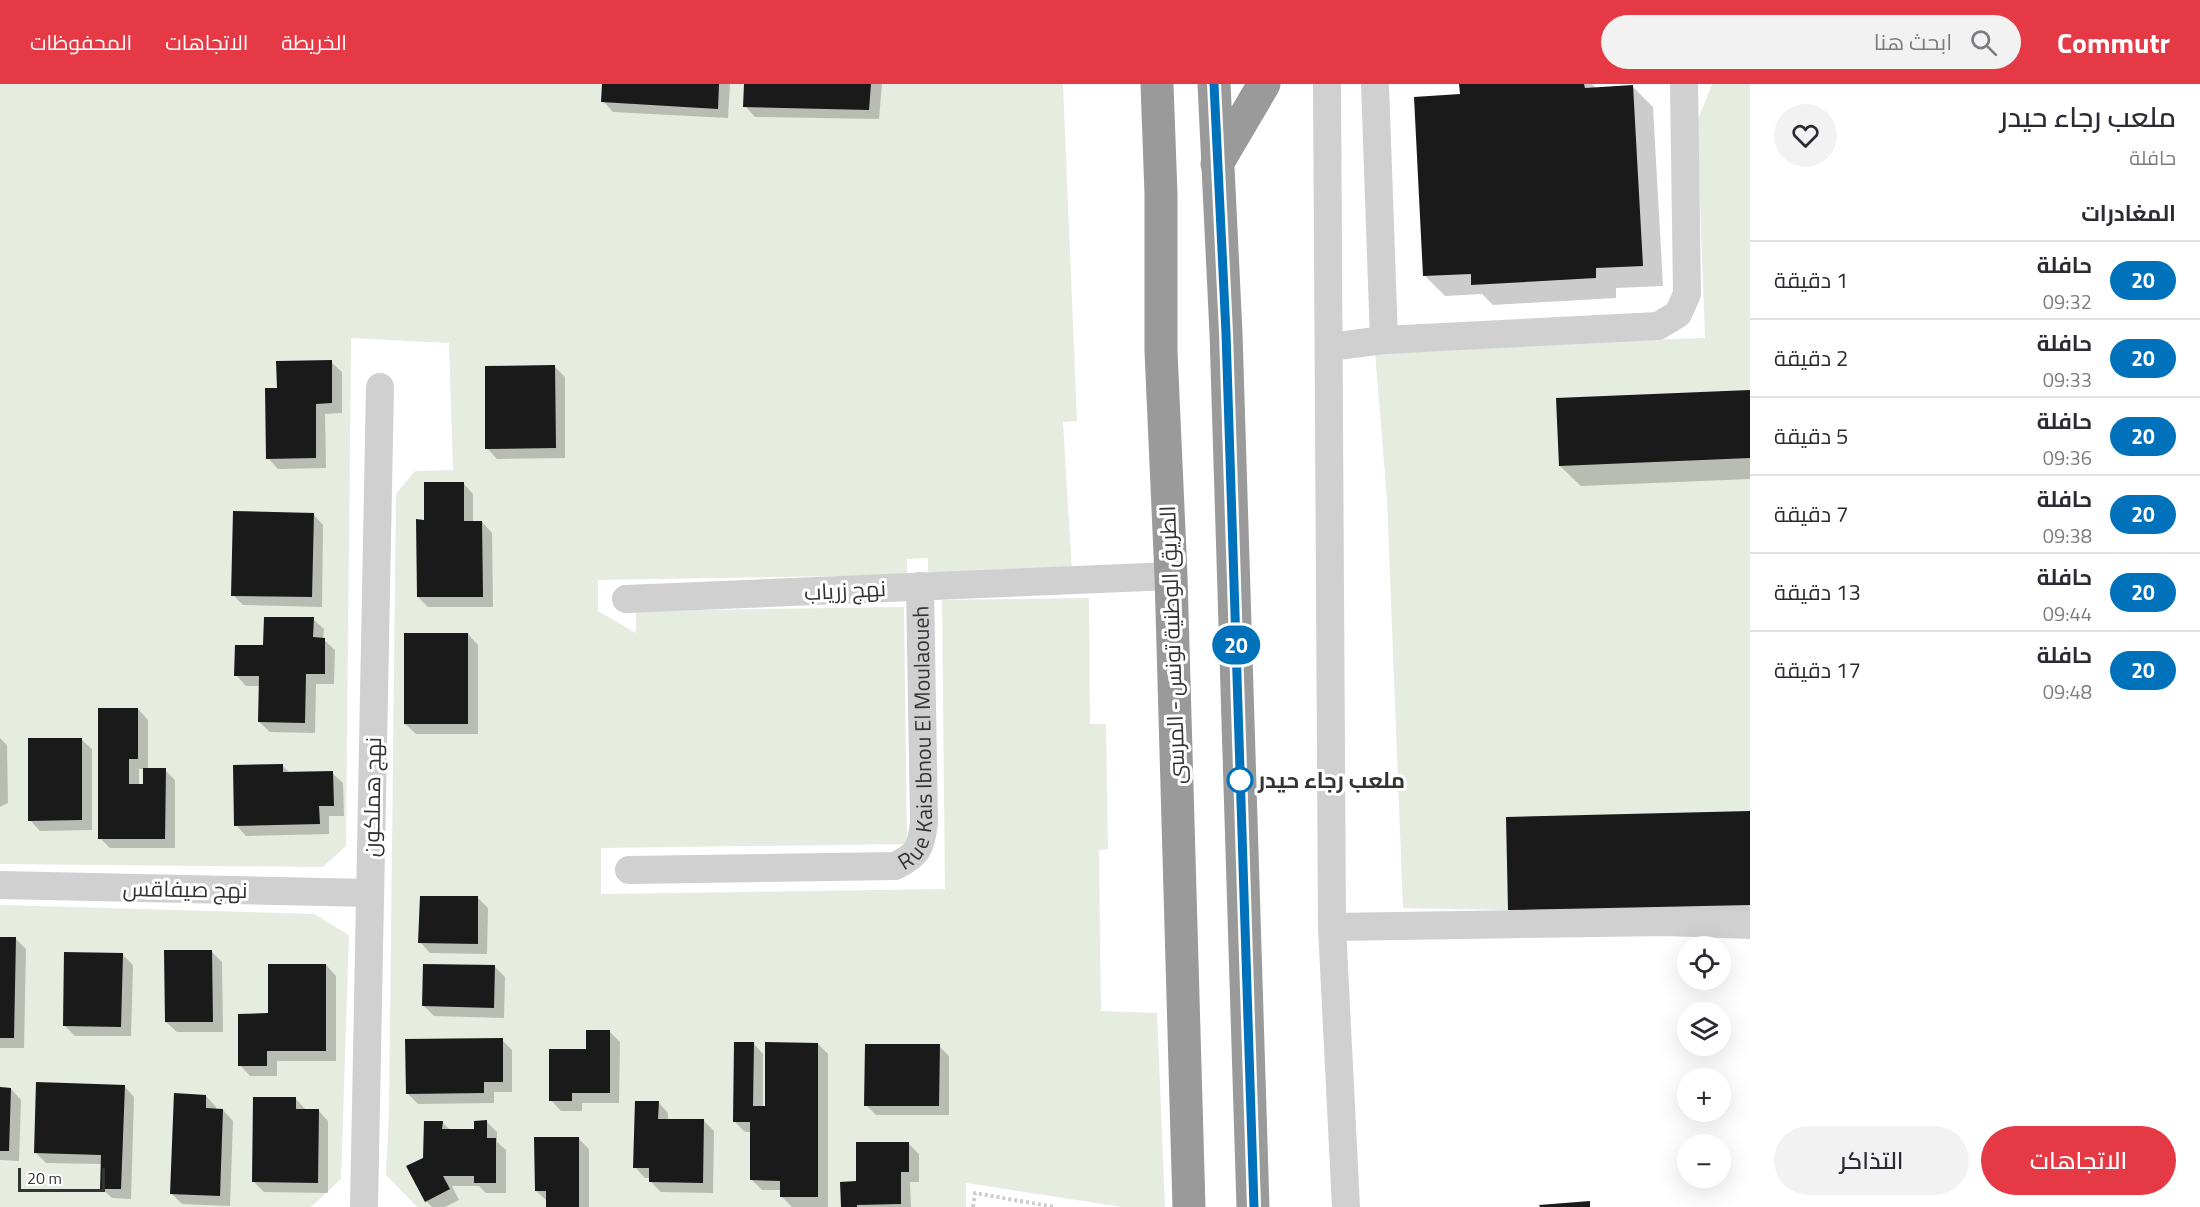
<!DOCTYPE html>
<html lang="ar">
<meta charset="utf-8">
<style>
:root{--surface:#fff;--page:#f2f2f3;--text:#2b2b33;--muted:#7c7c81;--line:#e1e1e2;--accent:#e63946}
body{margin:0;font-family:"Titillium Web",Cairo,sans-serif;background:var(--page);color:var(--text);direction:rtl;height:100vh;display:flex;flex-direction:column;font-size:22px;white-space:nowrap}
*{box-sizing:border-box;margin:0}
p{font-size:20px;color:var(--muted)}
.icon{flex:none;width:33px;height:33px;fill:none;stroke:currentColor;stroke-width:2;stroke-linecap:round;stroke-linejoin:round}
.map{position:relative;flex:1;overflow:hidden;direction:ltr}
.panel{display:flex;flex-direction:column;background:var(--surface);width:450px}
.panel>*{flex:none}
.badge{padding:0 12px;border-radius:20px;font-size:21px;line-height:39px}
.fabs{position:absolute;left:1677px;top:852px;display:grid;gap:12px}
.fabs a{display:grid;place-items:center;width:54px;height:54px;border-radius:50%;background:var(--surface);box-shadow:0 6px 24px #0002;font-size:30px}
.scale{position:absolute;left:18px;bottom:15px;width:87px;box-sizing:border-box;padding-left:6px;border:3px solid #333;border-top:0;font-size:16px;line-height:21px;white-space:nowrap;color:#333;-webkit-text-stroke:4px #fff;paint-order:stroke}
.map>.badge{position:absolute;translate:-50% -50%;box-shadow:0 0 0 3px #fff}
h2{padding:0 24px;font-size:22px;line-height:54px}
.round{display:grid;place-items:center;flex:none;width:63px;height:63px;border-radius:32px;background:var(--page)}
.headline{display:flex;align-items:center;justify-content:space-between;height:102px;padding:0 24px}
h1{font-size:28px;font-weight:600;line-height:45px}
.action{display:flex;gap:12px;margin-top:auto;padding:12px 24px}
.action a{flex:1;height:69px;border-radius:36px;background:var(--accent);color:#fff;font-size:24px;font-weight:600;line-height:69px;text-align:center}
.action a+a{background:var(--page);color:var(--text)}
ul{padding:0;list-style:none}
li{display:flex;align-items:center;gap:18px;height:78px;padding:0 24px;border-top:2px solid var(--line)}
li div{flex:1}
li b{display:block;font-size:22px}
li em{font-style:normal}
li .badge{min-width:66px;font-weight:700;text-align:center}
header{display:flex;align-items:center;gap:36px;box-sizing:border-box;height:84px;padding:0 30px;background:var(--accent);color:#fff}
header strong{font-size:28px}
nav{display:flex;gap:33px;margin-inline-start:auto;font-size:21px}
.search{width:420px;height:54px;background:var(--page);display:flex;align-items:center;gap:15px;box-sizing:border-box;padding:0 21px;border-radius:33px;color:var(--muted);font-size:22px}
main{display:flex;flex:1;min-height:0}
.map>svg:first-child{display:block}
</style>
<header>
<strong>Commutr</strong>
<div class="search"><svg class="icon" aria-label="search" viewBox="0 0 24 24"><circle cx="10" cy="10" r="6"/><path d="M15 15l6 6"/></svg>ابحث هنا</div>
<nav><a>الخريطة</a><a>الاتجاهات</a><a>المحفوظات</a></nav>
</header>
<main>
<section class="panel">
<div class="headline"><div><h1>ملعب رجاء حيدر</h1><p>حافلة</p></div><a class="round"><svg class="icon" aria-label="heart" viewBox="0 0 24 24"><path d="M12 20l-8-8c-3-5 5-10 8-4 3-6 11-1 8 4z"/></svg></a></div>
<h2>المغادرات</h2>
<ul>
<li><span class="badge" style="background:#0072bc;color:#fff">20</span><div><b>حافلة</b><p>09:32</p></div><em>1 دقيقة</em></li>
<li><span class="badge" style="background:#0072bc;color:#fff">20</span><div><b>حافلة</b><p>09:33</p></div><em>2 دقيقة</em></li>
<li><span class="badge" style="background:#0072bc;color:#fff">20</span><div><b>حافلة</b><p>09:36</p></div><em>5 دقيقة</em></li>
<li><span class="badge" style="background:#0072bc;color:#fff">20</span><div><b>حافلة</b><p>09:38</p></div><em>7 دقيقة</em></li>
<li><span class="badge" style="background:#0072bc;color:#fff">20</span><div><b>حافلة</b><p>09:44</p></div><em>13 دقيقة</em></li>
<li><span class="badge" style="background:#0072bc;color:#fff">20</span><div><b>حافلة</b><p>09:48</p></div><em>17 دقيقة</em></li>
</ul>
<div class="action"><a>الاتجاهات</a><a>التذاكر</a></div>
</section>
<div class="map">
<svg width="1750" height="1123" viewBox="0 0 1750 1123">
<rect width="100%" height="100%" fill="#fff"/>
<path fill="#e6ecdf" d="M0,0H1063L1077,337L1063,338L1072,488H928V474L907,475V491L598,496V527L636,549V527L904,523L907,760L601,764V810L945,805L942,516L1089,514L1090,640H1106L1108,765L1099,766L1101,927L1157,929L1165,1123H1122L966,1099V1123H417L386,1091L389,1028L396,410L415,387L453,386L449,259L351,254L346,762L323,783L0,780Z
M1712,0H1750V821L1508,826L1403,824L1387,415L1375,268L1407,263L1705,254L1697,38Z
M0,821L314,830L349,851L341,1095L311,1123H0Z"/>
<path fill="#0003" fill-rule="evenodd" d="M603,0H730L728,34L613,28L603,17Z
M745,0H882L879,35L755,33L745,22Z
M1461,0H1592L1597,5L1633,3L1653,23L1663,202L1616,204V214L1493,221L1482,210L1445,212L1425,192L1461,12Z
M331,278L342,288V329L325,330L326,384L278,385L268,374L278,305Z
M555,283L565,293V374L497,375L487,364Z
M1750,308V395L1581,402L1560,382Z
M463,399L473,410V438H482L492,449L493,523H428L418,513L426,437Z
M313,430L323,441L322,523L243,521L233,511Z
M313,535L324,545L323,555L335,566L334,600H316L315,649L270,648L259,638L260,602H246L236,591L265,563Z
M468,550L478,561V650H416L405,640Z
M138,625L148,636V686H165L175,696V764H110L100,754ZM139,685H145L144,702H139Z
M0,654L7,661L8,719L0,723Z
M81,655L92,665V746L40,747L30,736Z
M282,681L291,690L332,689L343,699L344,732H329V750L246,752L236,741Z
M1750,729V841L1530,846L1509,826Z
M478,814L488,824L487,870L430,869L420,858Z
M0,854L16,855L26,865L24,964H0Z
M211,867L222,878L223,948H177L166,938Z
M122,870L133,881L131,952H75L64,941Z
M326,881L336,892V977H277V992H250L240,981L270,931Z
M495,883L505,893L504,934L434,932L423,921Z
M609,947L620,958L619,1019H582V1027H561L551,1016L587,967Z
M502,956L512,966V1008H494V1019L418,1020L407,1009Z
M753,959L763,970V1023L766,1024L818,960L828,970V1123H792L782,1113V1106H762L752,1096V1048H745L735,1038Z
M939,962L949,972V1031H876L866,1021Z
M124,1002L134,1013L131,1115L112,1114L101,1104L102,1080L46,1079L35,1068Z
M0,1005H11L21,1016L19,1077L0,1076Z
M206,1012L216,1023V1026H223L233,1037L230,1122L182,1120L172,1110Z
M295,1014L306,1026H318L328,1037V1109L264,1108L254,1098Z
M658,1018L668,1029V1036L704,1037L714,1047L713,1109L661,1108L650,1097L651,1094H645L635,1083Z
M442,1038L450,1046H476L487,1038L497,1048V1058L506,1066V1109H486L479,1102H452L459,1116L445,1123H432L426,1117L425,1074Z
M579,1055L589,1065V1123H547V1117L536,1107Z
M908,1059L919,1070V1098H910L911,1123H842L858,1099Z"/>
<path fill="#1a1a1a" d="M602,0H719L718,25L601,18Z
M744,0H871L869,26L743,23Z
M1459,0H1584L1585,4L1633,1L1643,182L1596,184V194L1471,201V190L1423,192L1414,13L1460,10Z
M332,276V319L316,320V374L266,375L265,304H277L276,277Z
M555,281L556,364L485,365V282Z
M1750,306V374L1559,382L1556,314Z
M424,398H464V437H482L483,513H417L416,435L424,436Z
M233,427L314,429L312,513L231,512Z
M264,533H314L313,553L325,554V590H306L305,639L258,638L259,592H234L235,561H263Z
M404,549H468V640H404Z
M98,624H138V675H129V700H143V684H166L165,755H98Z
M28,654H82V736L28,737Z
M283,680V688L333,687L334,722H319L320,740L234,742L233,681Z
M1750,727V821L1508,826L1506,733Z
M420,812H478V860L418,859Z
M0,853H16L14,954H0Z
M164,866H212L213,938H165Z
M64,868L123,869L121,943L63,942Z
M268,880H326V967H267V982H238V930L268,929Z
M423,880L495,881L494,924L422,922Z
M586,946H610V1009H572V1017H549V965H586Z
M503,954V998H484V1009L406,1010L405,955Z
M734,958H754L753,1022H765V958L818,959V1113H780V1097L750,1096V1038H733Z
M865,960H940L939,1022H864Z
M36,998L125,1001L121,1105H100L101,1071L34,1069Z
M0,1003L11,1004L9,1067H0Z
M174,1009L206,1011V1024L223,1025L220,1112L170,1110Z
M253,1013H296V1025H319L318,1099L252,1098Z
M635,1017H659L658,1035H704L703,1099L649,1098V1084H633Z
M487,1036V1054H496V1099H474V1092H443L450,1105L425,1118L406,1082L423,1074L424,1037H443L442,1045H474V1037Z
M534,1053H579V1123H546V1107H535Z
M856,1058H909V1088H901V1120L857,1121V1123H841L840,1098L856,1097Z
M1590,1117V1123H1540L1539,1121Z"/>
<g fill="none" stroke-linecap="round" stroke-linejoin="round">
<path stroke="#cdcdcd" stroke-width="4" stroke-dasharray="3 3" stroke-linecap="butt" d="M973,1123L975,1109L1054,1123"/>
<g stroke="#d0d0d0" stroke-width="28">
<path d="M1327,0L1332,843L1346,1123"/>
<path d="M1375,0L1384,256"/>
<path d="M1330,263L1384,256L1658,242L1678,230L1687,210L1684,0"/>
<path d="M626,515L1171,492"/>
<path id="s1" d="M629,786L895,782C918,771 921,764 924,739L920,502"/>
<path d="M0,801L370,809"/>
<path d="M1332,843L1665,838L1750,841"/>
<path d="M364,1123L380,303"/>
</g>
<path stroke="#9a9a9a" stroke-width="33" d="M1157,0L1161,110V267L1171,492L1189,1123
M1214,0L1226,249L1253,1123
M1217,80L1264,0"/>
</g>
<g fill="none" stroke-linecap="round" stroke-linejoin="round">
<defs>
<path id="line" d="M1214,0L1226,249L1254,1123"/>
</defs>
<use href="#line" stroke="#fff" stroke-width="14"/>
<use href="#line" stroke="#0072bc" stroke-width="9"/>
</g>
<circle fill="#fff" stroke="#0072bc" stroke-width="3" cx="1240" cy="696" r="12"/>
<g text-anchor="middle" stroke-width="6" stroke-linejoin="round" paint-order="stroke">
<g font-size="22" fill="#333" stroke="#fff">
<text transform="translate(845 506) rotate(-3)" y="8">نهج زرياب</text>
<text transform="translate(1172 561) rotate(-92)" y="8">الطريق الوطنية تونس - المرسى</text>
<text dy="8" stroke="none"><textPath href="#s1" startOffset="405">Rue Kais Ibnou El Moulaoueh</textPath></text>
<text transform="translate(372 713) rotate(-89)" y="8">نهج هملكون</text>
<text transform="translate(185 805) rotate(1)" y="8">نهج صيفاقس</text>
</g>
<g font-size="22" font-weight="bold" fill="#333" stroke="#fff" text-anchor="start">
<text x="1258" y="704">ملعب رجاء حيدر</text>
</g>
</g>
</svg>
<div class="fabs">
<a><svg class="icon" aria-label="locate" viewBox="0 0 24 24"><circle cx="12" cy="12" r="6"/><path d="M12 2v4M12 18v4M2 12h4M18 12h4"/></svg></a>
<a><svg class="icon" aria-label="layers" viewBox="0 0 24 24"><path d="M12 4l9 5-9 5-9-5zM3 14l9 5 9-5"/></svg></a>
<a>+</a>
<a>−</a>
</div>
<div class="scale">20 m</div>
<b class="badge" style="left:1236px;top:561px;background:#0072bc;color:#fff">20</b>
</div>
</main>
